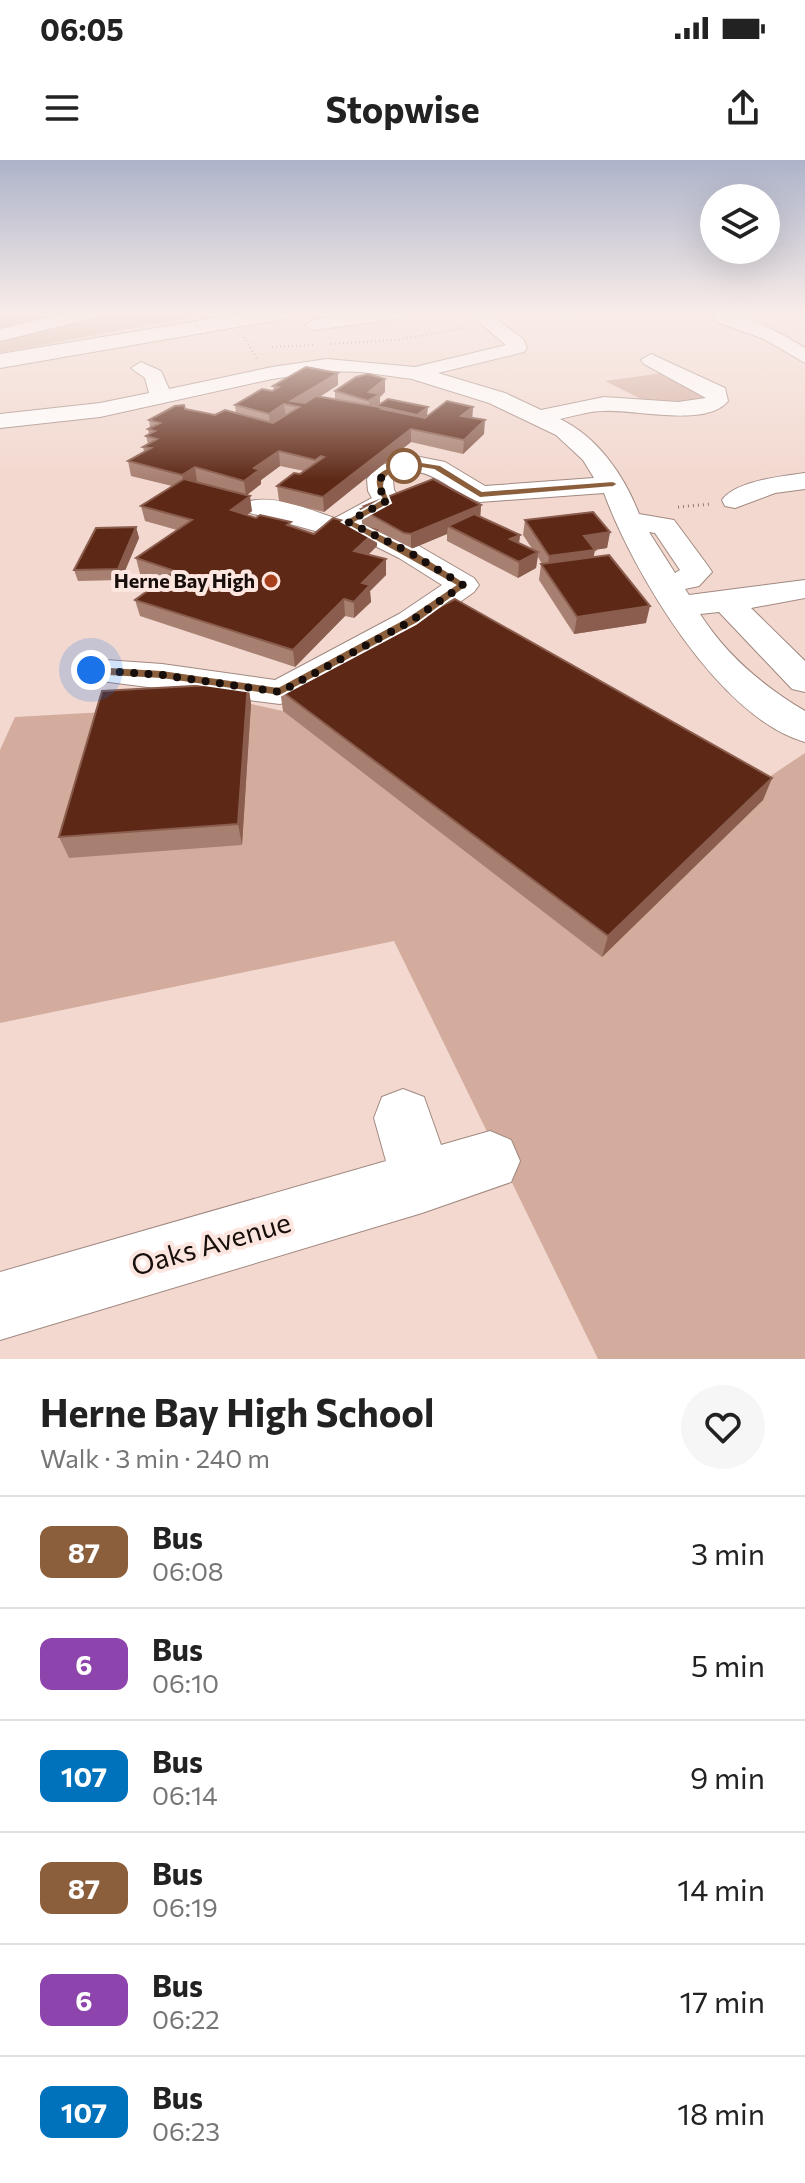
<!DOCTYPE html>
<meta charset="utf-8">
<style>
:root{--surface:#fff;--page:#f6f6f6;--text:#222;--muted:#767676;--line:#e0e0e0}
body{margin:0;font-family:Commissioner,sans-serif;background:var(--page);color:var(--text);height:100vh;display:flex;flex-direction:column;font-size:30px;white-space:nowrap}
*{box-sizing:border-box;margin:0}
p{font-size:26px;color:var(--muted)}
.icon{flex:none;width:44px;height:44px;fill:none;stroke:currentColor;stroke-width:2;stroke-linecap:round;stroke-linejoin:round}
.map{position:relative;height:1199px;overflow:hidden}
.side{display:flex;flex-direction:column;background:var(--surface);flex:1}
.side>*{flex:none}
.badge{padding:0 16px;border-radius:12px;font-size:28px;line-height:52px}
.controls{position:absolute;left:700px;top:24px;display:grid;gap:16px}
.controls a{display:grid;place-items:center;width:80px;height:80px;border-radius:50%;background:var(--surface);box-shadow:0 8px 32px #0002;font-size:40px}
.you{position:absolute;width:40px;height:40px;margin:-20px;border:6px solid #fff;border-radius:50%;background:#1a73e8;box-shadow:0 0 0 12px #1a73e833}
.map>.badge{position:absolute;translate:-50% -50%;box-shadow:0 0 0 4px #fff}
.round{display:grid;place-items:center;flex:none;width:84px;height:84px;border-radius:42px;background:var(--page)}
.headline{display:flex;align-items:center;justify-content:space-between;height:136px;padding:0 40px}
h1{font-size:38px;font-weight:700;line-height:60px}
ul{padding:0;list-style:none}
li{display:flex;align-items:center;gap:24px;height:112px;padding:0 40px;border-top:2px solid var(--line)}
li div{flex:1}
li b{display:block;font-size:30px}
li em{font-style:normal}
li .badge{min-width:88px;font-weight:700;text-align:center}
.status{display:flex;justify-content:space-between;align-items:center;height:56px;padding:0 40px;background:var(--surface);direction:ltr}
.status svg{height:22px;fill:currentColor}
header{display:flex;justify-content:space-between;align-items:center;height:104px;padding:0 40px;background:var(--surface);font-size:36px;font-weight:700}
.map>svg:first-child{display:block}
</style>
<div class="status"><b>06:05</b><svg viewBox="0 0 49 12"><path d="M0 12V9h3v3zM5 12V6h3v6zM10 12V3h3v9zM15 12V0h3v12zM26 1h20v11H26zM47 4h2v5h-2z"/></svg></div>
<header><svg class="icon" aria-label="menu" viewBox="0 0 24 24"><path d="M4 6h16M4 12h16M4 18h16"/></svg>Stopwise<svg class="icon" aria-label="share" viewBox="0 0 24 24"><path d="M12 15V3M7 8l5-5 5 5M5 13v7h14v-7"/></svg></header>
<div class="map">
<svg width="805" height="1199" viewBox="0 0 805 1199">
<rect width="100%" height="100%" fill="#f2d8cf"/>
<path fill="#d3ac9e" d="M19,153H212L0,193V158Z
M662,213L691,222L709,241L649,243L605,221Z
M454,459L748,631L805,593V1199H598L394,781L0,863V590L15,557L251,544L283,551Z"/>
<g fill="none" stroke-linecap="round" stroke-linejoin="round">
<defs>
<path id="minor" d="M68,153H100L98,157L0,181V169Z
M360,153H411L403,158L314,170L305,165L314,160Z
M468,153H488L523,179L527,188L524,192L438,213L505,233L541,250L604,237L678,242L706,238L644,204L641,200L651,194L725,228L728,241C706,268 635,249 604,251C589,251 574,256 560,259C598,277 625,317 639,354L674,360L708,406L712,412L699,426L685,429L689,435L805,420V438L751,448L805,501V532L792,529L719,452L700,454C727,496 763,526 805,551V582C719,558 633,412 604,333L480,342C451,335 423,295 393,320L394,330L401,340L398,346L369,362L419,386L474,418L479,425L474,432L423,468L293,540L280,544L78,518L73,510L78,502L91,499L162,504L275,520L399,454L442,425L399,398L349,373L337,377L250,353L246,347L250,341C277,335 310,350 335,358L372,338L368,331L367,319L378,306L415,296L445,302L485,326L594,318L583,300L556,275L489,243L412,219L361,212L327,211L272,219L100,257L0,268V254L100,243L149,233L145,218L131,208L141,202L161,211L169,229L272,207L327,199L415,207L506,185ZM649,372L655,373L680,410L675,413Z
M556,153H574L575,155L566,160Z
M711,153C744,153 777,170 805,188V203L764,179L717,162Z
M805,313V329L775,333L735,348L725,346L722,340C735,321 783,316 805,313Z
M403,929L424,937L441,985L490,971L511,980L520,1001L511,1022L422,1053L0,1180V1112L386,1001L374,958L382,937Z"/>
<path id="major" d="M246,153H293L284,159L0,208V194Z"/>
</defs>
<use href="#minor" stroke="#a18980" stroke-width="2"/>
<use href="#major" stroke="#a18980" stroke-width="2"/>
<path stroke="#8e7c76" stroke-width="2" stroke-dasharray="1 3" stroke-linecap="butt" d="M684,153L702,158
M516,159L544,153
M244,177L257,199
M331,184L397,180L464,168
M272,187L313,185"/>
<path stroke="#8e7c76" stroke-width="3" stroke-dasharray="1 4" stroke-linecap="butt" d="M678,347L711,344"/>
<use href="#minor" fill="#fff" fill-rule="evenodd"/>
<use href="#major" fill="#fff" fill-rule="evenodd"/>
<path stroke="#8e7c76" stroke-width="2" stroke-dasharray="1 3" stroke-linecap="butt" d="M191,161L201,170"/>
</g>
<path fill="#a88072" d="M338,213V225L320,237L335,239V231L385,232L380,237V244L427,256L473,247L472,258L484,274L463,294L411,282L324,352L279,341L277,326L304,311L280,306L261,320V324L246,335L252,351L247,355L314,374L367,367L362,364L361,349L364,348V346L481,345L480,357L520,375L519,383L533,390L523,375L525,360L610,372L607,388L594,390V397L646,463L574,474L539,420L541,404H542L538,397L536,408L518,418L447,381V374L411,389H404L377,373V386L368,395L386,415L370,431L371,442L354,458L345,456L295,507L140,456L135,440L161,421L140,414L136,398L177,370L145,361L141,346L172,326L131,316L128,301L144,292L143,287L148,284L146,276L149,275L148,269L150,268L149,260L185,249L215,255L236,253L235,245L274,230L273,226Z
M136,367L139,378L121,420L78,421L74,410Z
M248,523L251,544L242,685L69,698L59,677Z
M280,530L772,618L763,640L602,797L283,551Z"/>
<path fill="#8a5d4e" d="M338,213V225L299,249V247L291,241Z
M385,219V232L380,237V247L369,255V232Z
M284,244L286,257L270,267L269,254Z
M428,247L427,256L417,264V255Z
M473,247L472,260L461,256Z
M485,260L484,274L463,294L464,280Z
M411,269V282L324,352L323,337Z
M279,291L280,306L261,320V324L246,336L244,321L254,308Z
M195,307L197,322L185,330L182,315Z
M250,336L252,351L234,365L231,350Z
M481,345L480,360L448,366L447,374L411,389V374Z
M136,367L139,378L121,420L118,409Z
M377,370V386L355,407L354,391Z
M610,372L607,388L581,392L584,376Z
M520,375L518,390L510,379Z
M595,390L592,406L547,412L549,396Z
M538,392L536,408L518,418L519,402Z
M386,399V415L370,431L371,442L354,458V442L362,423Z
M344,439L345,456L295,507L293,490Z
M650,446L646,463L574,474L577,457Z
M248,523L251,544L242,685L238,664Z
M772,618L763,640L602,797L608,776Z"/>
<path fill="#5d2816" stroke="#8a5d4e" stroke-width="2" d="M306,207L338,213L291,241L305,243L316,236L385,248L382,249L425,258L447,241L473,247L461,256L485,260L464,280L411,269L323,337L277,326L294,313L300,314L324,297L321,296L315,300L279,291L254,308L259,310L244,321L195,307L182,315L128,301L151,288L143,287L157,279L146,276L155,271L148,269L160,263L149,260L175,246L184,245L185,249L215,255L225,250L273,263L299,247L284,244L269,254L235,245L262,229L272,231L279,227L273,226Z
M368,214L385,219L369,232L380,234L368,241L335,231L356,217Z
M388,239L428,247L417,255L377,246Z
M184,319L250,336L231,350L256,358L260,355L291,362L287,365L314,374L333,358L377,370L354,391L386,399L362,423L370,425L354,442L344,439L293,490L135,440L175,411L136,398L192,360L141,346Z
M433,319L481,345L411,374L404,373L361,349L366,347L364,346Z
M593,352L610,372L584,376L595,390L549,396L525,360Z
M474,354L520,375L510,379L538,392L519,402L448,366Z
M136,367L118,409L74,410L96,368Z
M609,395L650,446L577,457L541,404Z
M455,439L772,618L608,776L280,530Z
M248,523L238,664L59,677L102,531Z"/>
<linearGradient id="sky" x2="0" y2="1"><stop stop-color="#acb3c9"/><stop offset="0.48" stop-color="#f9ede9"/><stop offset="1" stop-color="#f9ede9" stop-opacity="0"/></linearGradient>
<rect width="805" height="321" fill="url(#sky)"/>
<path fill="#8b5e3c" stroke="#fff" stroke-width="2" d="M415,301L440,305L482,331L613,321L618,324L613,327L480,338L434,310L415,307L390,314L385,319L384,326L391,343L356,362L413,390L469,425L416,464L280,536L162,519L91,515L84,510L91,506L162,510L278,527L406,458L455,425L342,362L382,339C363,308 390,307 415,301Z"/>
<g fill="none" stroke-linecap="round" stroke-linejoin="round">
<path stroke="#180f0c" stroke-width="8" stroke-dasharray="0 14.4" d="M91,510L162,515L280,532L411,461L463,425L409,392L348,362L388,340L381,331L380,319L387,311L404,306"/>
</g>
<circle fill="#fff" stroke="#8b5e3c" stroke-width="4" cx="404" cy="306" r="16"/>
<circle fill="#a7401a" stroke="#fce6df" stroke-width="3" cx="271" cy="421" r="8"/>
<g text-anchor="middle" stroke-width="8" stroke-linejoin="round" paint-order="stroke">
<g font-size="20" font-weight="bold" fill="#180f0c" stroke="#fce6df" text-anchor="end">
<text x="255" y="428">Herne Bay High</text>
</g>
<g font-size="28" fill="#180f0c" stroke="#fce6df">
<text transform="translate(211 1084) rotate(-16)" y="10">Oaks Avenue</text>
</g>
</g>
</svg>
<div class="controls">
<a><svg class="icon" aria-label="layers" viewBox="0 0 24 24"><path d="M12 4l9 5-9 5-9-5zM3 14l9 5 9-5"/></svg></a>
</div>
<div class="you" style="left:91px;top:510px"></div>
</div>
<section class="side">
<div class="headline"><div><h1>Herne Bay High School</h1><p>Walk · 3 min · 240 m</p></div><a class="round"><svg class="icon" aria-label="heart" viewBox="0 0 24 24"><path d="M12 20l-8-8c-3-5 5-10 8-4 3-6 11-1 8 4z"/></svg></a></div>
<ul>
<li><span class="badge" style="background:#8b5e3c;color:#fff">87</span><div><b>Bus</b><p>06:08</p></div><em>3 min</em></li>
<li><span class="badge" style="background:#8e44ad;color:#fff">6</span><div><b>Bus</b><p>06:10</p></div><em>5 min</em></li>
<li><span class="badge" style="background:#0072bc;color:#fff">107</span><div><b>Bus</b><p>06:14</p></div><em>9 min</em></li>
<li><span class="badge" style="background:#8b5e3c;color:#fff">87</span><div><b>Bus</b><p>06:19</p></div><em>14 min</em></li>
<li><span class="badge" style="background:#8e44ad;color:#fff">6</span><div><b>Bus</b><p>06:22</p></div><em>17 min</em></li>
<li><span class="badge" style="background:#0072bc;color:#fff">107</span><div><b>Bus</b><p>06:23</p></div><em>18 min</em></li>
</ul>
</section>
